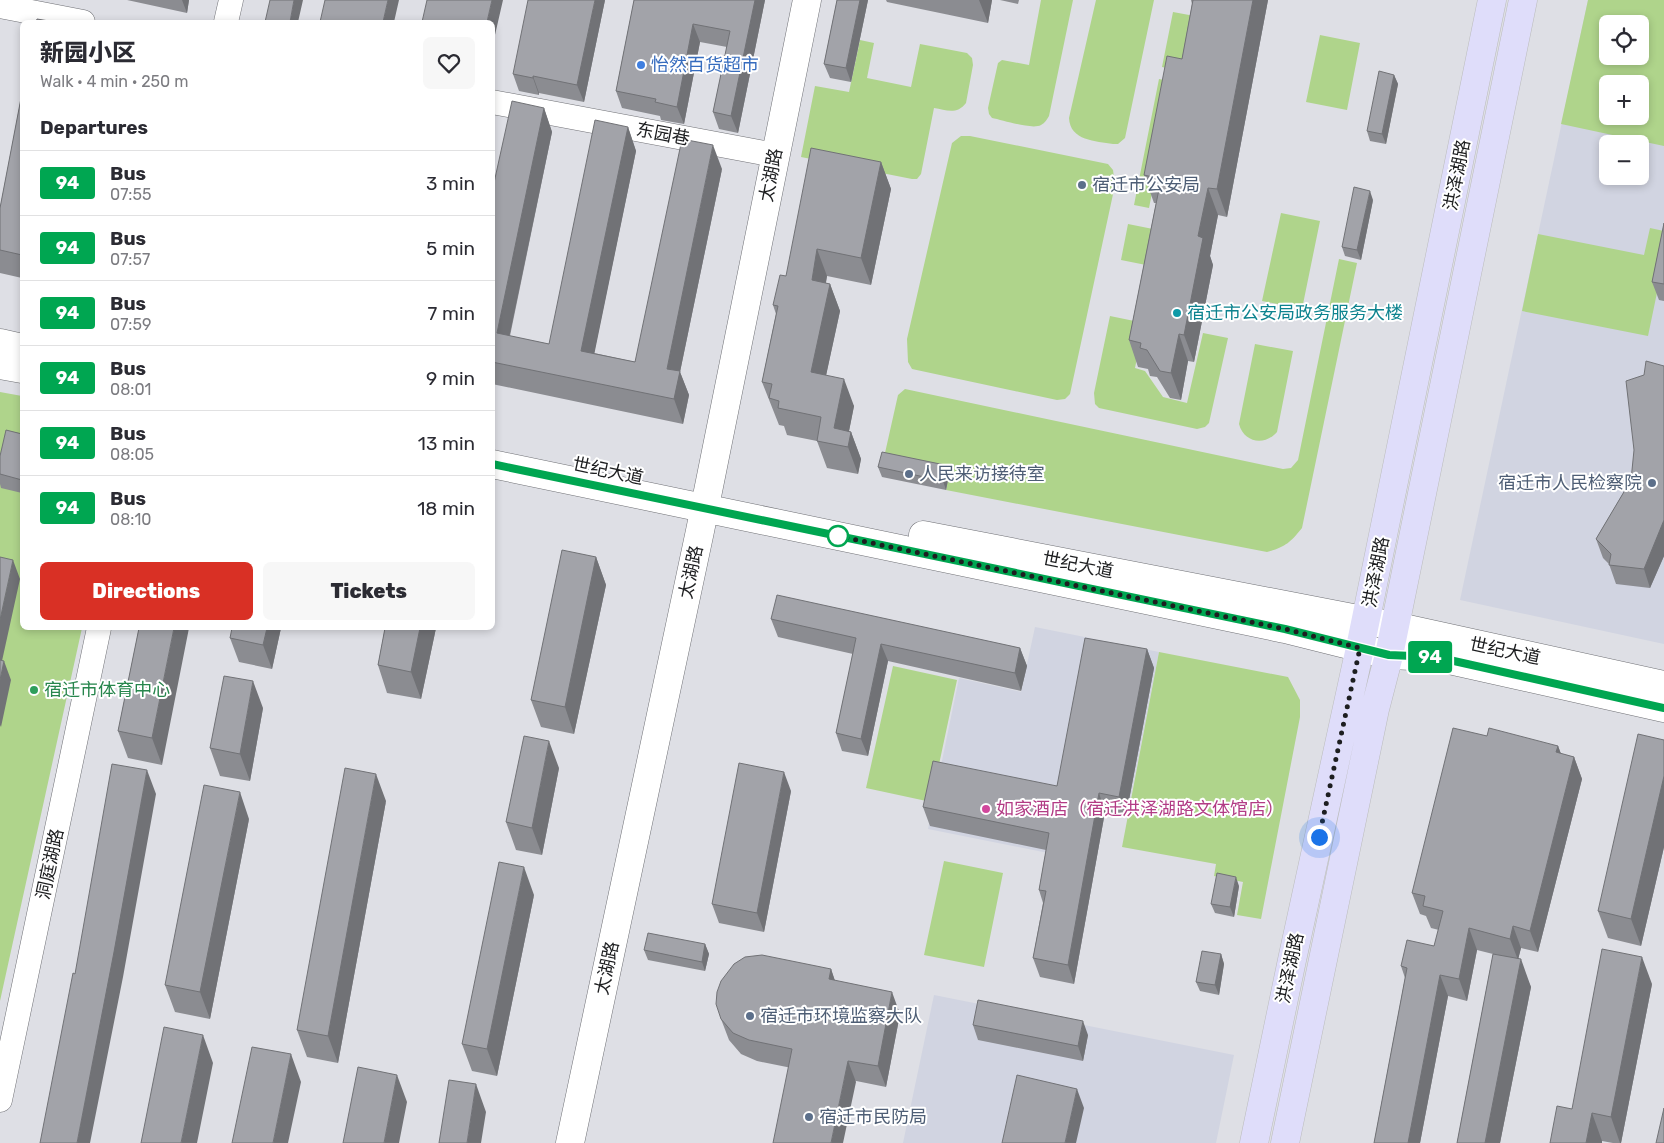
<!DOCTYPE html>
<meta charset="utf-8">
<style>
:root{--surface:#fff;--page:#f7f7f7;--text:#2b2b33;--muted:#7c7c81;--line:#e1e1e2;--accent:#d93025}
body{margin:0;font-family:Rubik,"Noto Sans SC",sans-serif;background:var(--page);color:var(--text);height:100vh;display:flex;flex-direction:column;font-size:19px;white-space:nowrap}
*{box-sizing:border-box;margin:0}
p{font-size:16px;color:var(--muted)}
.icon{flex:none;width:28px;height:28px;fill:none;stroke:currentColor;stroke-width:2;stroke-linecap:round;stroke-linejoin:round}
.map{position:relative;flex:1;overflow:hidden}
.side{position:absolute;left:20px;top:20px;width:475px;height:610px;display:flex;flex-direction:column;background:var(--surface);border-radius:8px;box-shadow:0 2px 8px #0003}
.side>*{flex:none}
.badge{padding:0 10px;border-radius:4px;font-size:18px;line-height:32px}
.buttons{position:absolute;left:1599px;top:15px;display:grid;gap:10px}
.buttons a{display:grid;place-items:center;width:50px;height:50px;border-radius:8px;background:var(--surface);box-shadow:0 2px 8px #0003;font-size:25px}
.you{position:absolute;width:25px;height:25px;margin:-12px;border:4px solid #fff;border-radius:50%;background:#1a73e8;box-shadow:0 0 0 8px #1a73e833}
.map>.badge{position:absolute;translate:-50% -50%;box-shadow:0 0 0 2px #fff}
h2{padding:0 20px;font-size:19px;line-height:45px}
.round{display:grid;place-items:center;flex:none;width:52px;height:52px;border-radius:8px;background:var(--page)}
.summary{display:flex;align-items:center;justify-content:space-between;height:85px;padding:0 20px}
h1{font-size:24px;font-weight:800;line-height:38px}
.action{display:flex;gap:10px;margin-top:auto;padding:10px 20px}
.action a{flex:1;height:58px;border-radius:8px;background:var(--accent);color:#fff;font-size:20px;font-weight:800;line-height:58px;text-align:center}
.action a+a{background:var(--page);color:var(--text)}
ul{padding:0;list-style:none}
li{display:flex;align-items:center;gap:15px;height:65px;padding:0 20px;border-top:1px solid var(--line)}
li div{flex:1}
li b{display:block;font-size:19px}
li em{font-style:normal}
li .badge{min-width:55px;font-weight:700;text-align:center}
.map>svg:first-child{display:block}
</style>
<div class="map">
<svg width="1664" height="1143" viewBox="0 0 1664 1143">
<rect width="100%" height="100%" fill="#dedfe5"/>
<path fill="#d1d4e1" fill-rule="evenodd" d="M1588,0H1664V644L1460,600ZM1608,24H1640V56H1608ZM1608,84H1640V116H1608ZM1608,144H1640V176H1608Z
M1035,627L1159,652L1127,817L1062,805L1053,854L928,829L959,678L1021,692Z
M934,995L1234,1055L1216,1143H903Z"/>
<path fill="#afd48b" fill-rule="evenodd" d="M1041,0H1073L1049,116C1047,119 1045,123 1041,125C1032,130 1003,120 992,118L989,114L988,108L998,63L1002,60L1029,65Z
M1096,0H1154L1125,138L1118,144H1113C1096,141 1070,141 1069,118Z
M1588,0H1664V146L1561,124ZM1608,24H1640V56H1608ZM1608,84H1640V116H1608Z
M1173,12L1200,17L1190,73L1162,67Z
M1320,35L1360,43L1347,110L1306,102Z
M860,40L874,43L867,78L911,87L920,44L967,53L972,58L973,65L966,103C957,115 946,110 934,108L921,174L917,179H912L801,157L815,86L849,92Z
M1159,79L1174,82L1149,208L1134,205Z
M961,136H970L1108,164L1113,170L1115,185L1070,394L1065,399L1057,400L912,369L908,362L907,339L952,143Z
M1281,213L1320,221L1302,309L1262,301Z
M1128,224L1163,231L1156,267L1121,260Z
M1650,228L1664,231V259L1648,336L1522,311L1538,234L1644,255Z
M1339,259L1357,263L1302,528C1290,543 1285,547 1267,552L946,490L950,468L892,457L885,453L898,395L905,389L1283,469L1291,468L1298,460Z
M1110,316L1144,323L1135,368L1145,371L1163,397L1187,403L1203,333L1228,338L1209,423L1205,427L1197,429L1099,408L1095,404L1094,393Z
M1255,344L1293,351L1277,432C1265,446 1244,443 1239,424Z
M0,392L22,396V628H82L0,1001Z
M1159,652L1288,677L1300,700V717L1261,919L1237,915L1243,882L1214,876L1216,864L1122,847Z
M893,666L957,680L931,802L866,788Z
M944,861L1003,873L984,967L924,955Z"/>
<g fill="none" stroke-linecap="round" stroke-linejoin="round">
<defs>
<path id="minor" d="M0,6L83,22
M226,22L231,0
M492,102L775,155
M0,1100L99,628"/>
<path id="tertiary" d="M0,343L22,348
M0,365L22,369
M492,464L1285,629L1389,655L1436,657L1664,708
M923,535L1394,626L1664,685
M570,1143L700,531L807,0"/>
<path id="primary" d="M1254,1143L1292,960L1360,648L1492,0
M1285,1143L1375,709L1389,655L1523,0"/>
</defs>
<use href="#minor" stroke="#6f7075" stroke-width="25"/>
<use href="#tertiary" stroke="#6f7075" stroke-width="29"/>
<use href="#primary" stroke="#bbbcbc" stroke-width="29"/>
<use href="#minor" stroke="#fff" stroke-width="24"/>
<use href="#tertiary" stroke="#fff" stroke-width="28"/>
<use href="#primary" stroke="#dfddfa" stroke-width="28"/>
</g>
<path fill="#8b8c91" d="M127,0H189L187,13Z
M605,0L584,102L539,93V95L519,91L513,74Z
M634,0H765L738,133L719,129L713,112L727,47L700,42L684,124L661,120L660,116L622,108L616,91Z
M837,0H868L851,82L830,78L824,64Z
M886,0H992L988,23L887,2Z
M1000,0H1019L1018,4Z
M1191,0H1268L1227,217L1218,215L1210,256L1213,265L1194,362L1188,361L1181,400L1170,398L1157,377L1150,376L1148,369L1138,367L1129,340L1156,203H1154L1144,175L1182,59L1192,4Z
M1394,75L1398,84L1386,144L1370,141L1367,131Z
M22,93V278L0,273V208Z
M544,108L552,132L510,336L549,344L628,127L636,151L594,353L635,362L722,169L680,372L689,395L683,424L492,384V192Z
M881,162L891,189L871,285L827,276L826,283L830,284L840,311L826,375L854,406L849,431L851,432L861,459L858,474L827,468L817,441L787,435L784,426L779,425L762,382L776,314L773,305L786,276Z
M1373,200L1361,260L1345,256L1342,247Z
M1664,223V301L1659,300L1652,282Z
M1664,366V556L1650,588L1616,584L1609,564L1603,558L1596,539L1631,480L1644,375Z
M22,434V493L1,488L0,484V456Z
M945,465L949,475L946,490L882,477L878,467Z
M596,557L606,585L574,734L541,727L531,700Z
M771,619L1020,648L1027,666L1021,691L888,661L868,756L842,751L836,733L853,654L778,637Z
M139,628L162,765L128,758L118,731Z
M281,628L272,669L239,662L230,638Z
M385,628H436L421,699L387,693L378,665Z
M1147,649L1154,668L1126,816L1105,812L1074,984L1040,977L1033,958L1043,903L1039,890L1046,850L930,826L923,807L1057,786Z
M263,708L250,781L220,776L210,748Z
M1487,736L1558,746L1561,754L1574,757L1582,779L1538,952L1521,948L1518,959L1531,987L1500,1143H1457L1493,954L1477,950L1467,1001L1448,996L1420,1143H1374L1405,978L1401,966L1434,946L1439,930L1431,928L1426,916L1420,914L1412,893Z
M1664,740V847L1641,946L1608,938L1598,911Z
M559,768L542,855L516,850L506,822Z
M791,791L764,932L719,923L712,904Z
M386,801L338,1063L307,1057L297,1030Z
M249,819L210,1019L175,1012L165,985Z
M1239,886L1234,917L1215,913L1211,904Z
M534,895L497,1076L472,1071L462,1044Z
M705,944L709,954L705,971L648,960L644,950Z
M1221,954L1224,964L1219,995L1200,991L1196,982Z
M831,969L835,981L900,1014L886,1087L757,1061L741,1054L729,1040L721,1019Z
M1652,984L1621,1143H1613L1602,1141V1143H1550Z
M973,1025L1088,1035L1083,1061L978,1040Z"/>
<path fill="#717276" d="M182,0H189L187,13Z
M294,0H303L298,22H290Z
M388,0H399L394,22H383Z
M492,0H503L492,48V22H487Z
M595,0H605L584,102L577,85Z
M755,0H765L738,133L731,116Z
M860,0H868L851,82L846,68Z
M979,0H992L988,23Z
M1253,0H1268L1227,217L1217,189Z
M693,24L700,42L684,124L677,107Z
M1394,75L1398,84L1386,144L1382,134Z
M533,76L539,93V95L533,78Z
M544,108L552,132L505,357L497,333Z
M628,127L636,151L590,375L581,351Z
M713,145L722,169L680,372L689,395L683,424L674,399L667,369Z
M881,162L891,189L871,285L861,258Z
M1208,188L1218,215L1210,256L1213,265L1194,362L1184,335L1198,236Z
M1370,191L1373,200L1361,260L1357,250Z
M817,249L827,276L821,307L812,280Z
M830,284L840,311L821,399L811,372Z
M1179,334L1188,361L1181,400L1171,373Z
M844,379L854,406L846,446L834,428Z
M851,432L861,459L858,474L848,447Z
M945,465L949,475L946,490L943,481Z
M1664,520V556L1650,588L1644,569Z
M596,557L606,585L574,734L565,707Z
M13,560L20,579L0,670V620Z
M174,628H189L162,765L152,738Z
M267,628H281L272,669L263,645Z
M420,628H436L421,699L411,672Z
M881,644L888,661L868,756L861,739Z
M1020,648L1027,666L1021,691L1015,673Z
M1147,649L1154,668L1126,816L1119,797Z
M4,661L11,680L1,727L0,725V680Z
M253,681L263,708L250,781L240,754Z
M549,741L559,768L542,855L532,828Z
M1558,746L1566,767L1556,752Z
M1574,757L1582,779L1538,952L1530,931Z
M147,770L156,794L123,977L90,1143H77Z
M784,772L791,791L764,932L757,913Z
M376,774L386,801L338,1063L328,1036Z
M1664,776V847L1641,946L1631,919Z
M240,792L249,819L210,1019L200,992Z
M1099,793L1105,812L1074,984L1068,965Z
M524,867L534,895L497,1076L487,1049Z
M1236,877L1239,886L1234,917L1230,907Z
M1513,926L1521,948L1518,960L1510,939Z
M1469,928L1477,950L1467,1001L1459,979Z
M705,944L709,954L705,971L702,962Z
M1221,954L1224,964L1219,995L1215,985Z
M1642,957L1652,984L1621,1143H1620L1611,1117Z
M1521,959L1531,987L1500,1143H1485Z
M831,969L838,990L829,979Z
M1440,975L1448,996L1420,1143H1408Z
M892,992L900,1014L886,1087L878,1066Z
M1083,1021L1088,1035L1083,1061L1078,1046Z
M203,1035L213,1063L197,1143H181Z
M291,1054L301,1082L288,1143H273Z
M848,1061L856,1082L843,1143H831Z
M397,1075L407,1102L399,1143H384Z
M476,1084L486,1112L481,1143H467Z
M1077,1089L1084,1108L1076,1143H1065Z
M1592,1113L1602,1141V1143H1586Z"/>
<path fill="#a2a3a9" stroke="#717276" d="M270,0H294L290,22H265Z
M325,0H388L383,22H320Z
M427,0H492L487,22H422Z
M528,0H595L577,85L533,76V78L513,74Z
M634,0H755L731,116L713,112L730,31L693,24L677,107L655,102L656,99L616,91Z
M837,0H860L846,68L824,64Z
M1193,0H1253L1217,189L1208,188L1198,236L1203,238L1184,335L1179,334L1171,373L1160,371L1147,350L1140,348L1141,343L1129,340L1161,179L1144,175L1167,56L1182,59Z
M37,19L55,22H36Z
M1379,71L1394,75L1382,134L1367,131Z
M22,93V255L0,250V208Z
M512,101L544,108L497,333L549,344L595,120L628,127L581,351L635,362L682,139L713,145L667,369L680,371L674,399L492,362V192Z
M811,148L881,162L861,258L817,249L812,280L830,284L811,372L844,379L834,428L851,432L848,447L817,441L821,417L778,408L779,401L769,398L772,384L762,382L778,306L773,305L780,275L786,276Z
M1354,187L1370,191L1357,250L1342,247Z
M1664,223V284L1652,282Z
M1646,361L1664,366V520L1644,569L1609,565L1611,554L1596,539L1631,480L1634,450L1626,381L1644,375Z
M6,430L22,434V480L0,474V456Z
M882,452L945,465L943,481L878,467Z
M562,550L596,557L565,707L531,700Z
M0,557L13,560L0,620Z
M777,595L1020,648L1015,673L881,644L861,739L836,733L856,638L771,619Z
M139,628H174L152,738L118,731Z
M232,628H267L263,645L230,638Z
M385,628H420L411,672L378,665Z
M1085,638L1147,649L1119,797L1099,793L1068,965L1033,958L1046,891L1039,890L1049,833L923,807L933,761L1057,786Z
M0,660L4,661L0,680Z
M224,676L253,681L240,754L210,748Z
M1453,728L1487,736L1489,728L1558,746L1556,752L1574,757L1530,931L1513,926L1510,939L1469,928L1459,979L1440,975L1408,1143H1374L1407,968L1401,966L1407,940L1434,946L1443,911L1423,906L1425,896L1412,893Z
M1638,734L1664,740V776L1631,919L1598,911Z
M524,736L549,741L532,828L506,822Z
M739,763L784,772L757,913L712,904Z
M112,764L147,770L114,952L77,1143H40L73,973L75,974Z
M345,768L376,774L328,1036L297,1030Z
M204,785L240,792L200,992L165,985Z
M499,862L524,867L487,1049L462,1044Z
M1217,873L1236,877L1230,907L1211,904Z
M648,933L705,944L702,962L644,950Z
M1602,949L1642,957L1611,1117L1592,1113L1586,1143H1550L1557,1106L1572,1109Z
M1202,951L1221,954L1215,985L1196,982Z
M1493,954L1521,959L1485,1143H1457Z
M762,955L831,969L829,979L892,992L878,1066L848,1061L831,1143H773L792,1049L749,1040L733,1033L721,1019L716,1004L717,992L721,981L734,964L745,957Z
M978,1000L1083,1021L1078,1046L973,1025Z
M164,1027L203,1035L181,1143H141Z
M252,1047L291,1054L273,1143H232Z
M358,1067L397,1075L384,1143H343Z
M1017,1075L1077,1089L1065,1143H1002Z
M449,1080L476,1084L467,1143H439Z
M1664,1108V1143H1656Z"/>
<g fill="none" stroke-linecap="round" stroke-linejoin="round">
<defs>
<path id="line" d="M492,464L1285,629L1389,655L1436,657L1664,708"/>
</defs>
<use href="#line" stroke="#fff" stroke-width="11"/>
<use href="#line" stroke="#00a651" stroke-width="8"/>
<path stroke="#1d1e20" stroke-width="5" stroke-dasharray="0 9" d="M838,536L1285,629L1360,648L1319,837"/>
</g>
<circle fill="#3f7fe0" stroke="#fff" stroke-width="2" cx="641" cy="65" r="5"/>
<g fill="#5c6f8a" stroke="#fff" stroke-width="2">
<circle cx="1082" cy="185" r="5"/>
<circle cx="909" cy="474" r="5"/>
<circle cx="1652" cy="483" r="5"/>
<circle cx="750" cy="1016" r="5"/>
<circle cx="809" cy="1117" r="5"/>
</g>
<circle fill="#0f9aa8" stroke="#fff" stroke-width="2" cx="1177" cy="313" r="5"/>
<circle fill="#fff" stroke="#00a651" stroke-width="2.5" cx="838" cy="536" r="10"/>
<circle fill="#2e9e5b" stroke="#fff" stroke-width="2" cx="34" cy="690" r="5"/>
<circle fill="#d1479c" stroke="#fff" stroke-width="2" cx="986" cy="809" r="5"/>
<g text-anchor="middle" stroke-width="4" stroke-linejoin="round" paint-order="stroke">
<g font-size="18" fill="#366cbe" stroke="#fff" text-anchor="start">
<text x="651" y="71">怡然百货超市</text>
</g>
<g font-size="18" fill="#1d1e20" stroke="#fff">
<text transform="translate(663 134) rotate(11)" y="6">东园巷</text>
<text transform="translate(771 175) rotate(-79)" y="6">太湖路</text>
<text transform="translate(1457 175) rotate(-79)" y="6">洪泽湖路</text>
<text transform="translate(608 471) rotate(12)" y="6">世纪大道</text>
<text transform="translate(1078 565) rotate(11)" y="6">世纪大道</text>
<text transform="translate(691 572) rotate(-78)" y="6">太湖路</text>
<text transform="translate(1376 572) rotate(-79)" y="6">洪泽湖路</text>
<text transform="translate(1505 651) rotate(12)" y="6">世纪大道</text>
<text transform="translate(50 864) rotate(-78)" y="6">洞庭湖路</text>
<text transform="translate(607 968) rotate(-78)" y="6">太湖路</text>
<text transform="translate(1290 968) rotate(-78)" y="6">洪泽湖路</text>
</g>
<g font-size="18" fill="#4e5e75" stroke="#fff" text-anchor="start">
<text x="1092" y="191">宿迁市公安局</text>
<text x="919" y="480">人民来访接待室</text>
<text x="1642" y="489" text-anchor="end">宿迁市人民检察院</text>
<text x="760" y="1022">宿迁市环境监察大队</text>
<text x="819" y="1123">宿迁市民防局</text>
</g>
<g font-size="18" fill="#0d838f" stroke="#fff" text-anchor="start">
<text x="1187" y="319">宿迁市公安局政务服务大楼</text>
</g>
<g font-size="18" fill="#27864d" stroke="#fff" text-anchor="start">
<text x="44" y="696">宿迁市体育中心</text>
</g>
<g font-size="18" fill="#b23c85" stroke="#fff" text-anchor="start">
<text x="996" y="815">如家酒店（宿迁洪泽湖路文体馆店）</text>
</g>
</g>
</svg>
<div class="buttons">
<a><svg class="icon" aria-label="locate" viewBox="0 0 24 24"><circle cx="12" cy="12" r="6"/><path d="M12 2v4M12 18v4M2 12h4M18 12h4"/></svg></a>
<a>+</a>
<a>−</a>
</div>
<div class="you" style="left:1319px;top:837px"></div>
<b class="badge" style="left:1430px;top:657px;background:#00a651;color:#fff">94</b>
<section class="side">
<div class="summary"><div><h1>新园小区</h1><p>Walk · 4 min · 250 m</p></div><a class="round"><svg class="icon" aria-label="heart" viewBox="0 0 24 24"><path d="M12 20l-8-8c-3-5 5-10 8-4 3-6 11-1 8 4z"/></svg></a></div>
<h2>Departures</h2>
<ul>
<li><span class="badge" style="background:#00a651;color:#fff">94</span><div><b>Bus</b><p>07:55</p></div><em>3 min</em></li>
<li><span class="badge" style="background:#00a651;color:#fff">94</span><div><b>Bus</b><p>07:57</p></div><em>5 min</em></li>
<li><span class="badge" style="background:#00a651;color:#fff">94</span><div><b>Bus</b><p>07:59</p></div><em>7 min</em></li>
<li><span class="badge" style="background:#00a651;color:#fff">94</span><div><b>Bus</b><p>08:01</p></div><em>9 min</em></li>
<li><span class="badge" style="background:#00a651;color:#fff">94</span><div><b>Bus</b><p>08:05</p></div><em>13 min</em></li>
<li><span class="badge" style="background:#00a651;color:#fff">94</span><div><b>Bus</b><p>08:10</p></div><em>18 min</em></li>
</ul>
<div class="action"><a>Directions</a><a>Tickets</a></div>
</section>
</div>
